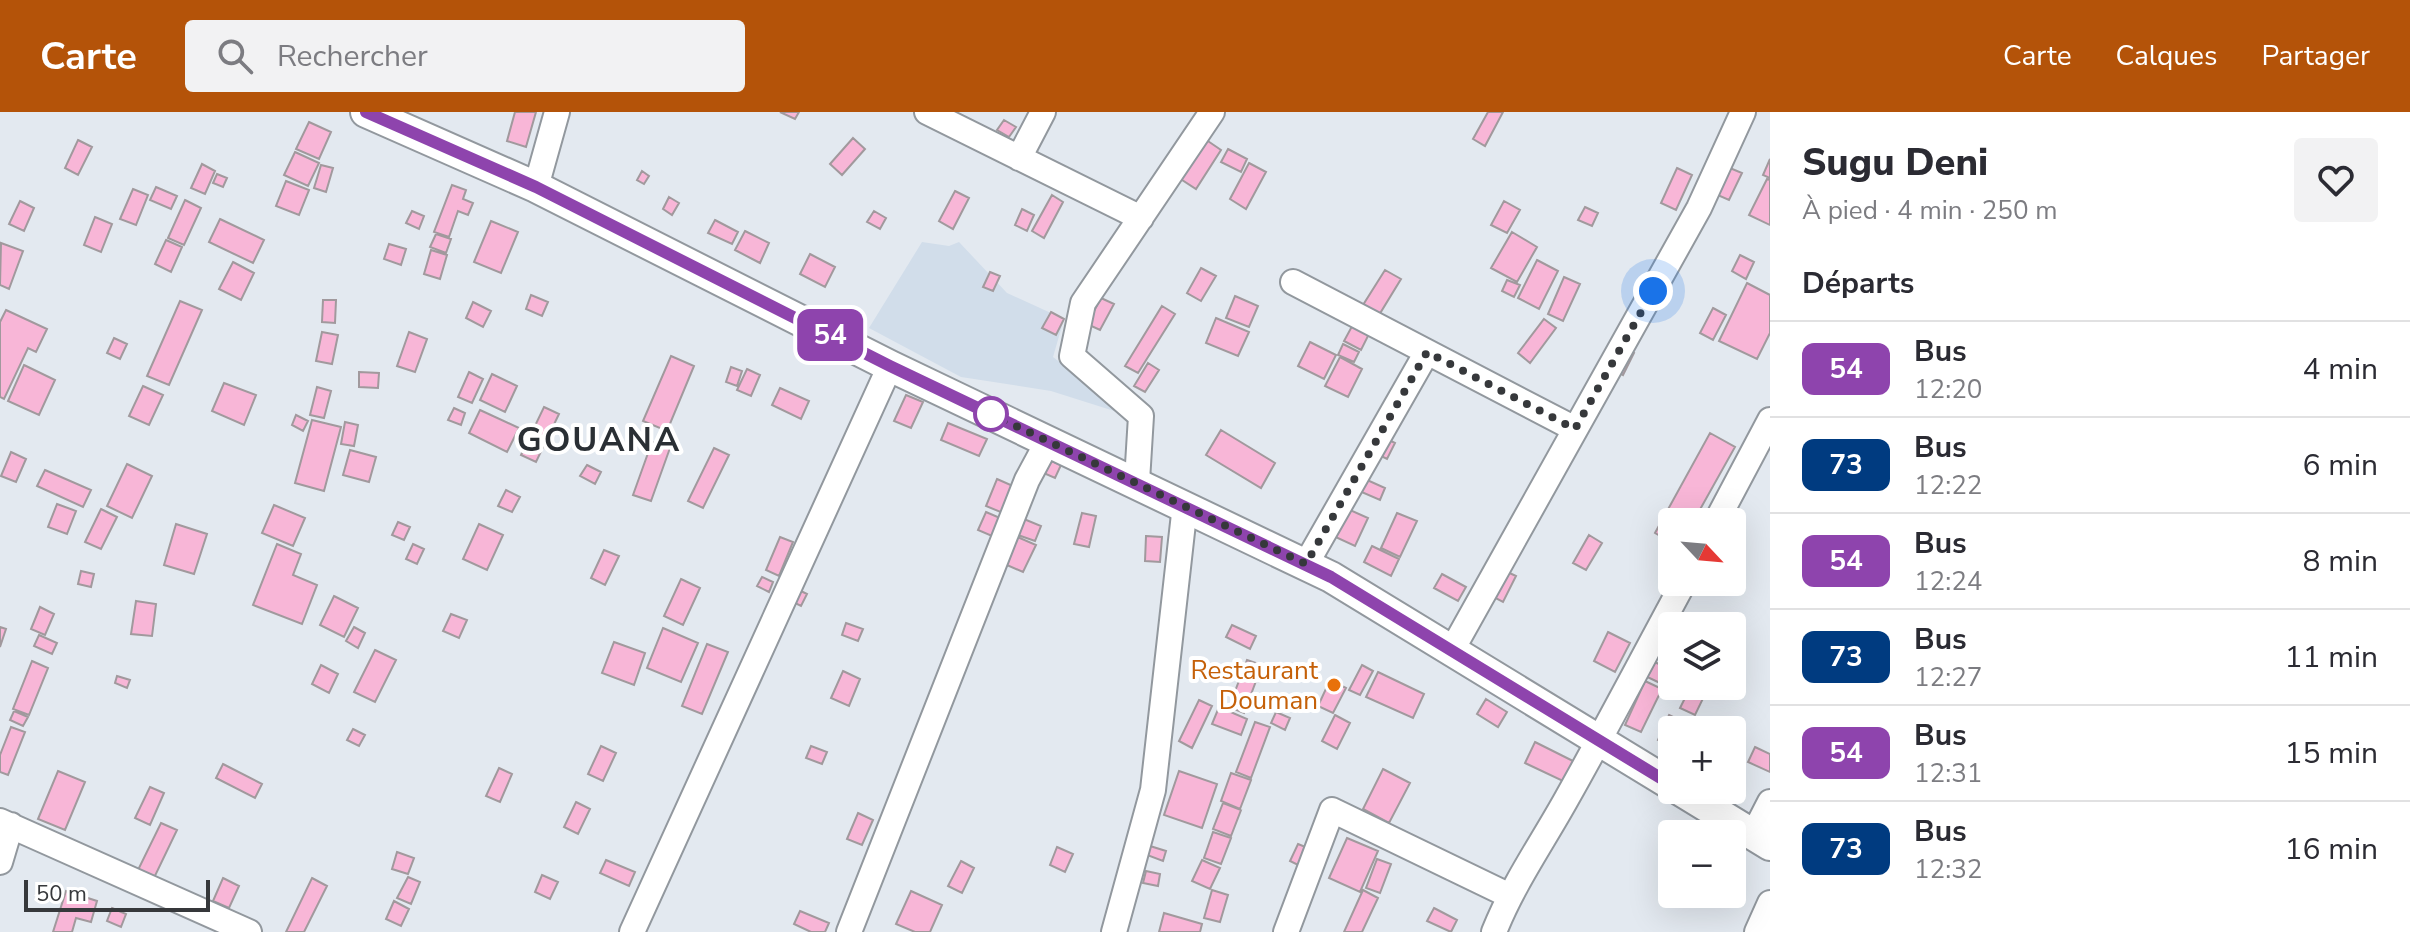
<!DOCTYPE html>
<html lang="fr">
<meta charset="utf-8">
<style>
:root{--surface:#fff;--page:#f2f2f3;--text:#2b2b33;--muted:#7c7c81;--line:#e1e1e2;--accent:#b45309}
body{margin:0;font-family:"Nunito Sans",sans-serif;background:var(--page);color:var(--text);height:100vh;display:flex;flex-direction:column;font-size:30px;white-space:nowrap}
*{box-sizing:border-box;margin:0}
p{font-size:26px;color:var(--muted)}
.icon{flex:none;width:44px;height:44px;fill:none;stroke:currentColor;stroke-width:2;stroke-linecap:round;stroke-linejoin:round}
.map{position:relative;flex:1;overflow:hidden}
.details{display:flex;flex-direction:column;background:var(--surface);width:640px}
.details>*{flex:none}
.badge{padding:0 16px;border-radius:12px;font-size:28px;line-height:52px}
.needle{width:52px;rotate:116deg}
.controls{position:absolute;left:1658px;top:396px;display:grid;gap:16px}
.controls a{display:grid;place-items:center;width:88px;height:88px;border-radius:8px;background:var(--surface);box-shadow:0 8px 32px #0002;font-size:40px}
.scale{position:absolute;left:24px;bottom:20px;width:186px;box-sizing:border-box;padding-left:8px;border:4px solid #36383b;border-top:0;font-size:22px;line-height:28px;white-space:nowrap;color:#36383b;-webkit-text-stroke:6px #fff;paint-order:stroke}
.you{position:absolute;width:40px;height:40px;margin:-20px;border:6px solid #fff;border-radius:50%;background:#1a73e8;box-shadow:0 0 0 12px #1a73e833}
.map>.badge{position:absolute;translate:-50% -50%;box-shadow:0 0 0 4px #fff}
h2{padding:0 32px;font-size:30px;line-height:72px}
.round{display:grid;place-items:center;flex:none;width:84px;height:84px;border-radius:8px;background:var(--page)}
.headline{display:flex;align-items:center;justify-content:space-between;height:136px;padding:0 32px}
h1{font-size:38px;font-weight:800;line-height:60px}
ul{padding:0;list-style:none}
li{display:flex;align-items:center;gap:24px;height:96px;padding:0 32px;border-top:2px solid var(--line)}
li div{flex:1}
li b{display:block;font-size:30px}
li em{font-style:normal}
li .badge{min-width:88px;font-weight:700;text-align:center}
header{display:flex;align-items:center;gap:48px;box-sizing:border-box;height:112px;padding:0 40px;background:var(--accent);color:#fff}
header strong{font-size:38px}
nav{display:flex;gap:44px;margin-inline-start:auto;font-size:28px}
.search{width:560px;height:72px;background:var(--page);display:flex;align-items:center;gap:20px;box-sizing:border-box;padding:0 28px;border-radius:8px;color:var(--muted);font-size:30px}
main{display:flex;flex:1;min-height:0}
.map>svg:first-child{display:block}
</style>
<header>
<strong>Carte</strong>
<div class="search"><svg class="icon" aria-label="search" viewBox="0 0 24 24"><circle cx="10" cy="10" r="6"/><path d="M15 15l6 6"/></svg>Rechercher</div>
<nav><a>Carte</a><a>Calques</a><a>Partager</a></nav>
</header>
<main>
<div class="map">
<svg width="1770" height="820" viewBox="0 0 1770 820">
<rect width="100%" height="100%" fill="#e3e9f0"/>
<path fill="#d1ddea" d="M922,130L949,134L959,130L1007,181L1064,207L1053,245L1130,304L1051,279L961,265L869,216Z"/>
<path fill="#f8b6d7" stroke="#a1999d" stroke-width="2" d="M515,0H536L526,35L507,29Z
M780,0H799L795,7Z
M1488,0H1503L1485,34L1473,27Z
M1004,8L1016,15L1009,25L997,18Z
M309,10L331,20L319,47L296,37Z
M1202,25L1221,38L1196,77L1176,64Z
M853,26L865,37L842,63L830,52Z
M78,28L92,35L78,63L65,56Z
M1228,37L1247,47L1241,60L1221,50Z
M295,40L319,51L308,74L284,63Z
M1770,47V66L1763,63Z
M1249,51L1266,60L1246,97L1230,87Z
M202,52L215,59L205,82L191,76Z
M321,53L333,56L326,80L314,76Z
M1725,54L1742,61L1729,88L1713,81Z
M1677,56L1692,63L1676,98L1661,91Z
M642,59L649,64L644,72L637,68Z
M217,62L227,66L223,75L213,71Z
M1767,67L1770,68V113L1749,103Z
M286,69L309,78L299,103L276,94Z
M452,73L466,78L463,87L473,91L468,103L458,99L449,125L434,120Z
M156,75L177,84L171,97L150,88Z
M133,77L148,83L136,113L120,107Z
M955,79L969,86L953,117L939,109Z
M1052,83L1063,90L1044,126L1032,119Z
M669,85L679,91L672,103L663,97Z
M185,88L201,96L184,133L168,126Z
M20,89L34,96L24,119L9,112Z
M1504,89L1520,98L1507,121L1491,113Z
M1585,95L1598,101L1592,114L1578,108Z
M1022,97L1034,103L1027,119L1015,113Z
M412,99L424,104L419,117L406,111Z
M874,99L886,106L880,117L867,110Z
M95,105L112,112L101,140L84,133Z
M220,107L264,128L253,151L209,130Z
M715,108L738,120L732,132L708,121Z
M491,109L518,120L501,161L474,150Z
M745,119L769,131L760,151L735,138Z
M1512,120L1537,135L1517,170L1491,156Z
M436,122L451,127L446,141L430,135Z
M166,128L182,135L171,160L155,152Z
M1,131L23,139L9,177L0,173Z
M389,132L406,137L401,153L384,147Z
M431,138L447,143L440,167L424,162Z
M810,142L835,155L825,175L800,162Z
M1740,143L1754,150L1746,167L1732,159Z
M1537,148L1558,159L1539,197L1518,186Z
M233,150L254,161L241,188L219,177Z
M1201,156L1216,164L1201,189L1187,181Z
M1385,158L1401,167L1379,203L1363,193Z
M990,160L1000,164L993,179L983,175Z
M1564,165L1580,172L1563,209L1548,202Z
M1507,168L1520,173L1514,185L1502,179Z
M1747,171L1770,183V221L1757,247L1719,229Z
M531,183L548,190L542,204L526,197Z
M1235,184L1258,194L1249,215L1226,206Z
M1101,186L1114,192L1100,218L1087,212Z
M323,188H336L335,211L322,210Z
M180,189L202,198L169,273L147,264Z
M473,190L491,199L483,215L466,206Z
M1162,194L1175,202L1138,261L1125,254Z
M1713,196L1726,203L1713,228L1700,221Z
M6,198L47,217L36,240L28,236L4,287L0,285V210Z
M1051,200L1064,207L1056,223L1042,216Z
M1357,205L1373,214L1361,238L1344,229Z
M1216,206L1249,220L1238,244L1206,231Z
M1544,207L1556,216L1530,251L1518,241Z
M322,220L338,223L332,252L316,249Z
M409,220L427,227L415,260L397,254Z
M114,226L127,232L120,247L107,241Z
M1310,230L1336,243L1324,267L1298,254Z
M1343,232L1359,240L1354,250L1338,243Z
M1620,233L1634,241L1623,263L1609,255Z
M671,244L694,254L667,319L643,309Z
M1340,245L1362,257L1348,285L1325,274Z
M1148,251L1159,258L1145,280L1134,274Z
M24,253L55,268L39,303L8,289Z
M731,255L742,259L737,274L726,270Z
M747,257L760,263L751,284L737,278Z
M359,260L379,261L378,276L359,275Z
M469,260L483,267L472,291L458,285Z
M492,262L517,274L505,300L480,288Z
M224,271L256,283L244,313L212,299Z
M143,274L163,283L149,313L129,304Z
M317,275L331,279L324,306L310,303Z
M780,276L809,289L801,307L772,293Z
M906,283L923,290L911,316L894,309Z
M544,295L559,302L536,350L521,343Z
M454,296L465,301L461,313L448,308Z
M480,298L519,316L507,340L469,321Z
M296,303L308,309L303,319L292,313Z
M312,308L341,315L324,379L295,371Z
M345,310L358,313L354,334L341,332Z
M948,311L987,327L979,344L941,328Z
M1221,318L1275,351L1261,376L1206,343Z
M1710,321L1735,335L1693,410H1672V431L1655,421Z
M1379,323L1395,331L1387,347L1371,339Z
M652,330L670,336L651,389L633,383Z
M714,336L729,343L703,396L688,389Z
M350,338L376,345L369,370L343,363Z
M11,340L26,347L16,370L1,364Z
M1045,346L1061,353L1055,366L1039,359Z
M127,352L152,364L132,406L107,394Z
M587,353L601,360L595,372L580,364Z
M45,358L91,378L83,395L37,374Z
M1356,363L1385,376L1380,388L1350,375Z
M997,367L1013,374L1003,401L986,394Z
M506,378L520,385L512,400L498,394Z
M57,392L76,399L67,422L48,415Z
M274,393L305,406L293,434L262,421Z
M1341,394L1368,406L1355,434L1329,422Z
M101,397L117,405L101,437L85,430Z
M986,400L1000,406L992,424L978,418Z
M1082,401L1096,404L1089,435L1074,432Z
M1397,401L1417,409L1400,445L1381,436Z
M1019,405L1041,414L1035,429L1012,421Z
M398,410L410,415L404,428L392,423Z
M176,412L207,422L194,462L164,453Z
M479,412L503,423L487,458L463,447Z
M1013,423L1036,433L1023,460L1000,450Z
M1589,423L1602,431L1586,458L1573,451Z
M1146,424L1162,425L1160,450L1145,449Z
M780,425L793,430L779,464L766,458Z
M277,432L301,442L293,463L317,473L302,512L253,493Z
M413,432L424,437L417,452L406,447Z
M1372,434L1399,447L1391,464L1364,450Z
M604,438L619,444L605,473L591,466Z
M1499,456L1516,464L1503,490L1486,481Z
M81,459L94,462L91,475L78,472Z
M1442,462L1466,475L1458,489L1434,476Z
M762,465L773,470L769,480L757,474Z
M681,467L700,476L683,513L664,504Z
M791,474L807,482L801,494L785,486Z
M334,484L358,496L344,525L320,513Z
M136,489L156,492L152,524L131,522Z
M40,495L54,502L45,523L31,517Z
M451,502L467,508L459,526L443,519Z
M846,511L863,517L858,529L842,523Z
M1232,513L1256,524L1250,537L1226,525Z
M0,515L6,517L0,535Z
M354,515L365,521L358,536L346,529Z
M663,516L698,531L681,570L647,556Z
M1608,520L1630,531L1615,560L1594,549Z
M39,523L57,531L52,542L34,534Z
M614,530L645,541L634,573L602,561Z
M707,532L728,540L702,602L682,594Z
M375,538L396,548L375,590L354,580Z
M1648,547L1672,558V574H1681L1679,580L1641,562Z
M1247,548L1262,553L1244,601L1229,595Z
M32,549L48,556L29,603L13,597Z
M321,553L338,562L329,581L312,572Z
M1362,553L1373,559L1360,583L1349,578Z
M843,559L860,567L849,594L831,586Z
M1378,560L1424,582L1413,606L1366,585Z
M117,564L130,568L127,576L115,571Z
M1330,568L1346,576L1333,601L1318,594Z
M1645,569L1662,577L1641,620L1625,613Z
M1691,574H1709L1695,603L1680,596Z
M1486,587L1507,600L1498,615L1477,602Z
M1199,588L1212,594L1192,636L1179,629Z
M1219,595L1247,607L1241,623L1212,612Z
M14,599L28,605L23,614L10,608Z
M1276,600L1290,606L1285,618L1271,611Z
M1335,603L1350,611L1337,637L1322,629Z
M1669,603L1685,611L1682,618H1672V634L1658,628Z
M1255,610L1270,615L1251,666L1236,660Z
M11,615L25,620L8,663L0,660V643Z
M353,617L365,623L359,634L347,628Z
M1535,630L1575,650L1565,670L1525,651Z
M601,634L616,641L603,669L588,662Z
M811,634L827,640L822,652L806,646Z
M1755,635L1770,642V660L1748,650Z
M223,652L262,672L255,686L216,666Z
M499,656L512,662L500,690L486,684Z
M1383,657L1410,671L1389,711L1363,697Z
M58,659L85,670L65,718L38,707Z
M1179,659L1217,672L1202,716L1164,703Z
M1231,661L1251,668L1240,697L1221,689Z
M150,675L164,681L150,713L135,706Z
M576,690L590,697L578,722L564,715Z
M1223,691L1241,698L1231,724L1213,717Z
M858,701L873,708L862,733L847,727Z
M161,711L177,718L153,768L137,760Z
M1213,720L1231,726L1221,752L1204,746Z
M1347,726L1378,739L1360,780L1329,766Z
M1298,732L1308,736L1300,754L1290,749Z
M1150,734L1166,739L1163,749L1147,743Z
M1057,735L1073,742L1065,760L1050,753Z
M397,740L414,746L408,762L392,757Z
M1377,747L1391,752L1380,781L1366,776Z
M606,748L635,760L629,774L600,761Z
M1202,748L1220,756L1210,777L1192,769Z
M961,749L974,756L962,781L948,774Z
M1146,759L1160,762L1158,774L1143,771Z
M542,763L558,770L550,787L535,780Z
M408,765L420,770L411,792L397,786Z
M223,766L239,774L229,796L213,789Z
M312,766L327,774L304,820H286Z
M1212,778L1228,783L1220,810L1204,806Z
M1363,778L1378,786L1362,820H1344Z
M66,779L97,789L91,810L76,806L72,820H53Z
M911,779L942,793L930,820H915L896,812Z
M394,789L409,797L401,814L386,807Z
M112,796L126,802L121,815L107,809Z
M1434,796L1457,808L1451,820L1427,809Z
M800,799L829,811L825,820H811L794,812Z
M1164,801L1202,812L1200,820H1159Z"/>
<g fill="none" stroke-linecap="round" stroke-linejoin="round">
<defs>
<path id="minor" d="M927,0L1141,106
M1019,46L1043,0
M536,75L557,0
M1293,170L1575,317
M1137,369L1141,304L1072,244L1083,191L1212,0
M1716,410L1770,308
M1306,452L1427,240
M1452,538L1699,96L1743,0
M0,709L249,820
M1753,723L1770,690
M0,750L11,713
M632,820L890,254
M849,820L1027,368L1048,329
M1114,820L1153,678L1185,393
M1286,820L1332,698L1508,783
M1494,820C1513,772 1542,731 1567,686C1607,615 1645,542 1684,470
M1757,820L1770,791"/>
<path id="tertiary" d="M366,0L536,75L890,254L1331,465L1672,673
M1680,678L1770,733"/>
</defs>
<use href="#minor" stroke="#92989e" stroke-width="28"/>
<use href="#tertiary" stroke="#92989e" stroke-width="34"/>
<use href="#minor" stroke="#fff" stroke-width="24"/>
<use href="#tertiary" stroke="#fff" stroke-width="30"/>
</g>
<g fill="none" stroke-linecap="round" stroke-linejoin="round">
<defs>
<path id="line" d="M366,0L536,75L890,254L1331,465L1672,673"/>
</defs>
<use href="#line" stroke="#fff" stroke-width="18"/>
<use href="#line" stroke="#8e44ad" stroke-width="12"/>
<path stroke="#36383b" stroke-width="8" stroke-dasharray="0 14.4" d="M991,302L1306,452L1427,240L1575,317L1653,179"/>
</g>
<circle fill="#fff" stroke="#8e44ad" stroke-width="4" cx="991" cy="302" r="16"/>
<circle fill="#e8710a" stroke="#fff" stroke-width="3" cx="1334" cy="573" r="8"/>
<g text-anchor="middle" stroke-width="8" stroke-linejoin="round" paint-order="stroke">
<g font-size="26" fill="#c56008" stroke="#fff" text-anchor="end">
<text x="1318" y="567">Restaurant<tspan x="1318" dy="30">Douman</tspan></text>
</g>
<g font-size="34" font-weight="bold" letter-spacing="2" fill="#2a2f34" stroke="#fff">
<text x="599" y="339">GOUANA</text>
</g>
</g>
</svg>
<div class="controls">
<a><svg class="needle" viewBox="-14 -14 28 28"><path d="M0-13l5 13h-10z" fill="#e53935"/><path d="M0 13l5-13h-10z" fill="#7c7c81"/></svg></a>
<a><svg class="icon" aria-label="layers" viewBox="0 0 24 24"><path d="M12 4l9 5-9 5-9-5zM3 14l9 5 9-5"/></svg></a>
<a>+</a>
<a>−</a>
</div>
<div class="scale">50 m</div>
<div class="you" style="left:1653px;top:179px"></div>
<b class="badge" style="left:830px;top:223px;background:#8e44ad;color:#fff">54</b>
</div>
<section class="details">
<div class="headline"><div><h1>Sugu Deni</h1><p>À pied · 4 min · 250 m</p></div><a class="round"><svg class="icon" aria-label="heart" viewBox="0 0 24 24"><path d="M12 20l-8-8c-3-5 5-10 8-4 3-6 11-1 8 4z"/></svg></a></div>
<h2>Départs</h2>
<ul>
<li><span class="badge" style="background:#8e44ad;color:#fff">54</span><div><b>Bus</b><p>12:20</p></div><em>4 min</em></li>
<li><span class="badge" style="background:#003b80;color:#fff">73</span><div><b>Bus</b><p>12:22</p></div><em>6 min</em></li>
<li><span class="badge" style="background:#8e44ad;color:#fff">54</span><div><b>Bus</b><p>12:24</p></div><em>8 min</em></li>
<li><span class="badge" style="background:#003b80;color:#fff">73</span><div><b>Bus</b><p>12:27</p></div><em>11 min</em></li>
<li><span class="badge" style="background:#8e44ad;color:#fff">54</span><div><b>Bus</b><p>12:31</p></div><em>15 min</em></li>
<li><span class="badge" style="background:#003b80;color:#fff">73</span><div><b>Bus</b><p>12:32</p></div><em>16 min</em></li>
</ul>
</section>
</main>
